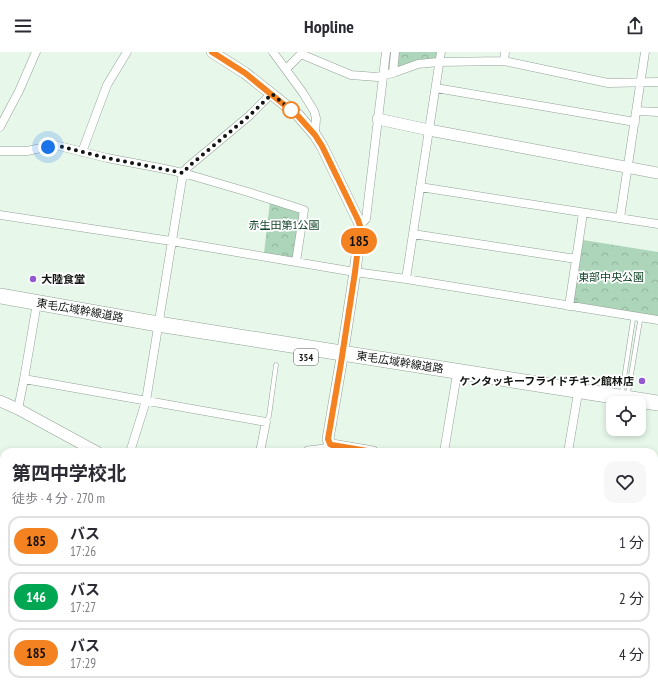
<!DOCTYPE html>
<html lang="ja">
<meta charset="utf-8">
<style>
:root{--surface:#fff;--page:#f7f7f7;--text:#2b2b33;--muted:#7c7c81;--line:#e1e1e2}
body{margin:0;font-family:"PT Sans Narrow","Noto Sans JP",sans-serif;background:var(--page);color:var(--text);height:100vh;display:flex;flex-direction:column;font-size:15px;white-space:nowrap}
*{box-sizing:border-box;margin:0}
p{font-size:13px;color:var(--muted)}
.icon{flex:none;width:22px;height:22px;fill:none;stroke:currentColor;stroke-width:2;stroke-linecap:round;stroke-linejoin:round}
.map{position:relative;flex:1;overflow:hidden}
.details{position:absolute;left:0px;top:396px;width:658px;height:244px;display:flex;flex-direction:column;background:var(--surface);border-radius:12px 12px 0 0;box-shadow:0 2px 6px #0003}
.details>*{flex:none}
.badge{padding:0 8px;border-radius:13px;font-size:14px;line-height:26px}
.controls{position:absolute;left:606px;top:344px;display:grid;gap:8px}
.controls a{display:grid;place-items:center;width:40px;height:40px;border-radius:8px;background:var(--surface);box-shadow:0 2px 6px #0003;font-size:20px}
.you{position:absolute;width:20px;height:20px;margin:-10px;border:3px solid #fff;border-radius:50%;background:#1a73e8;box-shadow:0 0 0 6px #1a73e833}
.map>.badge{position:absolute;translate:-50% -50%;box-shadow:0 0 0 2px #fff}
.round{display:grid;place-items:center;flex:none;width:42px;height:42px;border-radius:12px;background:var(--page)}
.headline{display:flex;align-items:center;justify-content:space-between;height:68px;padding:0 12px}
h1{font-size:19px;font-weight:700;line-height:30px}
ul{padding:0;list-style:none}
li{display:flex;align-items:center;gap:12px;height:50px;margin:0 8px 6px;padding:0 4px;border:2px solid var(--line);border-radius:12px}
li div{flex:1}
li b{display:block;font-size:15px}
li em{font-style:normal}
li .badge{min-width:44px;font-weight:700;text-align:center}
header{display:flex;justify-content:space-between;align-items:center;height:52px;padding:0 12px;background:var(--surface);font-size:18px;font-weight:700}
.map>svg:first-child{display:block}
</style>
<header><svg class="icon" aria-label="menu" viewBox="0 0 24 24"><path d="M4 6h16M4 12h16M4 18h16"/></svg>Hopline<svg class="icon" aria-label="share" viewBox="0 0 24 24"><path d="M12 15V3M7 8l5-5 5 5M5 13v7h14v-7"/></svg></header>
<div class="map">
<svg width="658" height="640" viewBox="0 0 658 640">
<defs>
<pattern id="park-crowns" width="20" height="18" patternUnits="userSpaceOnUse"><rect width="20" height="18" fill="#acd5b9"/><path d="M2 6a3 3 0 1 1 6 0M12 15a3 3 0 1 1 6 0" fill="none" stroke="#93b69e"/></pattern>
</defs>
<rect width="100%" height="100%" fill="#e7f8eb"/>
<path fill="url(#park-crowns)" d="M397,0H440L438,10L393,20Z
M270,150L304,158L296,207L264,201Z
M583,188L658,200V265L574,252L573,248Z"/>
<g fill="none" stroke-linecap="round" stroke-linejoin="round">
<defs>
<path id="lane" d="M637,265L640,269L628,341L624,345L622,340L633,268Z
M266,370L269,364L276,313
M613,640L616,636"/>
<path id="street" d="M273,0L303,41L314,59L316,66L315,83
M504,9L505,0
M286,17L301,2L351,23L377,25L393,21L418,12L438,10L504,9L608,31L658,30
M393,21L395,0
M436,36L635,70
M637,59L658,60
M0,75L19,39L36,0
M0,99H27L55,93L107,106L160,116L183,121L248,140L304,158L296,210
M82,100L107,33L127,0
M420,135L658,172
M0,163L171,189L355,220L406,227L658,268
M620,166L645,0
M360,173L366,167L386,0
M413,182L576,207
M406,227L441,0
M569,254L583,161
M24,327L37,251
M18,357L24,327L266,370L260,400
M130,400L146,349L183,121L188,115L249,64L271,42
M444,400L456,328
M568,400L577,347
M654,430L658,431
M654,471L658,473
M654,522L658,524
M0,556L4,558
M43,636L44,640
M357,636L374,640
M64,640L86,638L136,637L176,640
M197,640V636
M293,640L294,636
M343,640L345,636
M475,640L476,636"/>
<path id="secondary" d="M212,0L245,21L298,63L315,83L322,94L358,168L360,173V179L355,220L341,311L328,387L330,392L332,393L373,400
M378,67L429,78L658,121
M0,349L18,357L97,400
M308,400L325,398L332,393
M654,600L658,596
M654,624L658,630
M508,636L514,640"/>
<path id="highway" d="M0,244L158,272L658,351"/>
</defs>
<use href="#lane" stroke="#92a296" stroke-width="5"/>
<use href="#street" stroke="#92a296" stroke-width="9"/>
<use href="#secondary" stroke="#92a296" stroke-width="12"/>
<use href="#highway" stroke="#92a296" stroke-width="16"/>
<use href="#lane" stroke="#fff" stroke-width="4"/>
<use href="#street" stroke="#fff" stroke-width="8"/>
<use href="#secondary" stroke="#fff" stroke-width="11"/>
<use href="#highway" stroke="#fff" stroke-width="15"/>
</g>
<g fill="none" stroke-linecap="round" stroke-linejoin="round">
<defs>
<path id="line" d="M212,0L245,21L298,64L315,83L322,94L358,168L360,174V179L355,220L341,311L328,387L330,392L332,393L373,400"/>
</defs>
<use href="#line" stroke="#fff" stroke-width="9"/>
<use href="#line" stroke="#f58220" stroke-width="6"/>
<path stroke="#111612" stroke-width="4" stroke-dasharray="0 7.2" d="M48,95L55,93L107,106L183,121L188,115L249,64L272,42L291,58"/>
</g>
<circle fill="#fff" stroke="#f58220" stroke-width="2" cx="291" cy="58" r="8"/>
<g fill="#9459d0" stroke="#fff" stroke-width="1.5">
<circle cx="33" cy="227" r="4"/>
<circle cx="642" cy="329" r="4"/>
</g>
<g text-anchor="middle" stroke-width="3.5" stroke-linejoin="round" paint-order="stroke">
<rect fill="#fff" stroke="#585c59" stroke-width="1" x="294" y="297" width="24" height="16" rx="3"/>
<g font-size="10" font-weight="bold" fill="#111612">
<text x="306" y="309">354</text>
</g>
<g font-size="11" fill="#124427" stroke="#fff">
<text x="284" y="177">赤生田第1公園</text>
<text x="611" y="229">東部中央公園</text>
</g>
<g font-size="11" font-weight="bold" fill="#111612" stroke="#fff" text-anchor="start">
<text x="41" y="231">大陸食堂</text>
<text x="634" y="333" text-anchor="end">ケンタッキーフライドチキン館林店</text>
</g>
<g font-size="11" fill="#111612" stroke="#fff">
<text transform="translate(80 258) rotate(10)" y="4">東毛広域幹線道路</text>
<text transform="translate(400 310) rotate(9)" y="4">東毛広域幹線道路</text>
</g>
</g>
</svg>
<div class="controls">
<a><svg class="icon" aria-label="locate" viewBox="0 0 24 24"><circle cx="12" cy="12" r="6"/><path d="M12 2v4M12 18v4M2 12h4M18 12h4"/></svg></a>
</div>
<div class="you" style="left:48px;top:95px"></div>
<b class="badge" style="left:359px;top:189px;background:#f58220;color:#111">185</b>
<section class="details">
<div class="headline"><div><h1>第四中学校北</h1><p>徒歩 · 4 分 · 270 m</p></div><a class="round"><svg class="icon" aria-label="heart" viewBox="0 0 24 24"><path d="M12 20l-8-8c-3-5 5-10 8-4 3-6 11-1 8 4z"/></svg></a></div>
<ul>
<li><span class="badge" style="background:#f58220;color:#111">185</span><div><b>バス</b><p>17:26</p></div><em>1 分</em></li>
<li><span class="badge" style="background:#00a651;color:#fff">146</span><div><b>バス</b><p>17:27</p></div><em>2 分</em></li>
<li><span class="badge" style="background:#f58220;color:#111">185</span><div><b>バス</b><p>17:29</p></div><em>4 分</em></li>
</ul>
</section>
</div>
